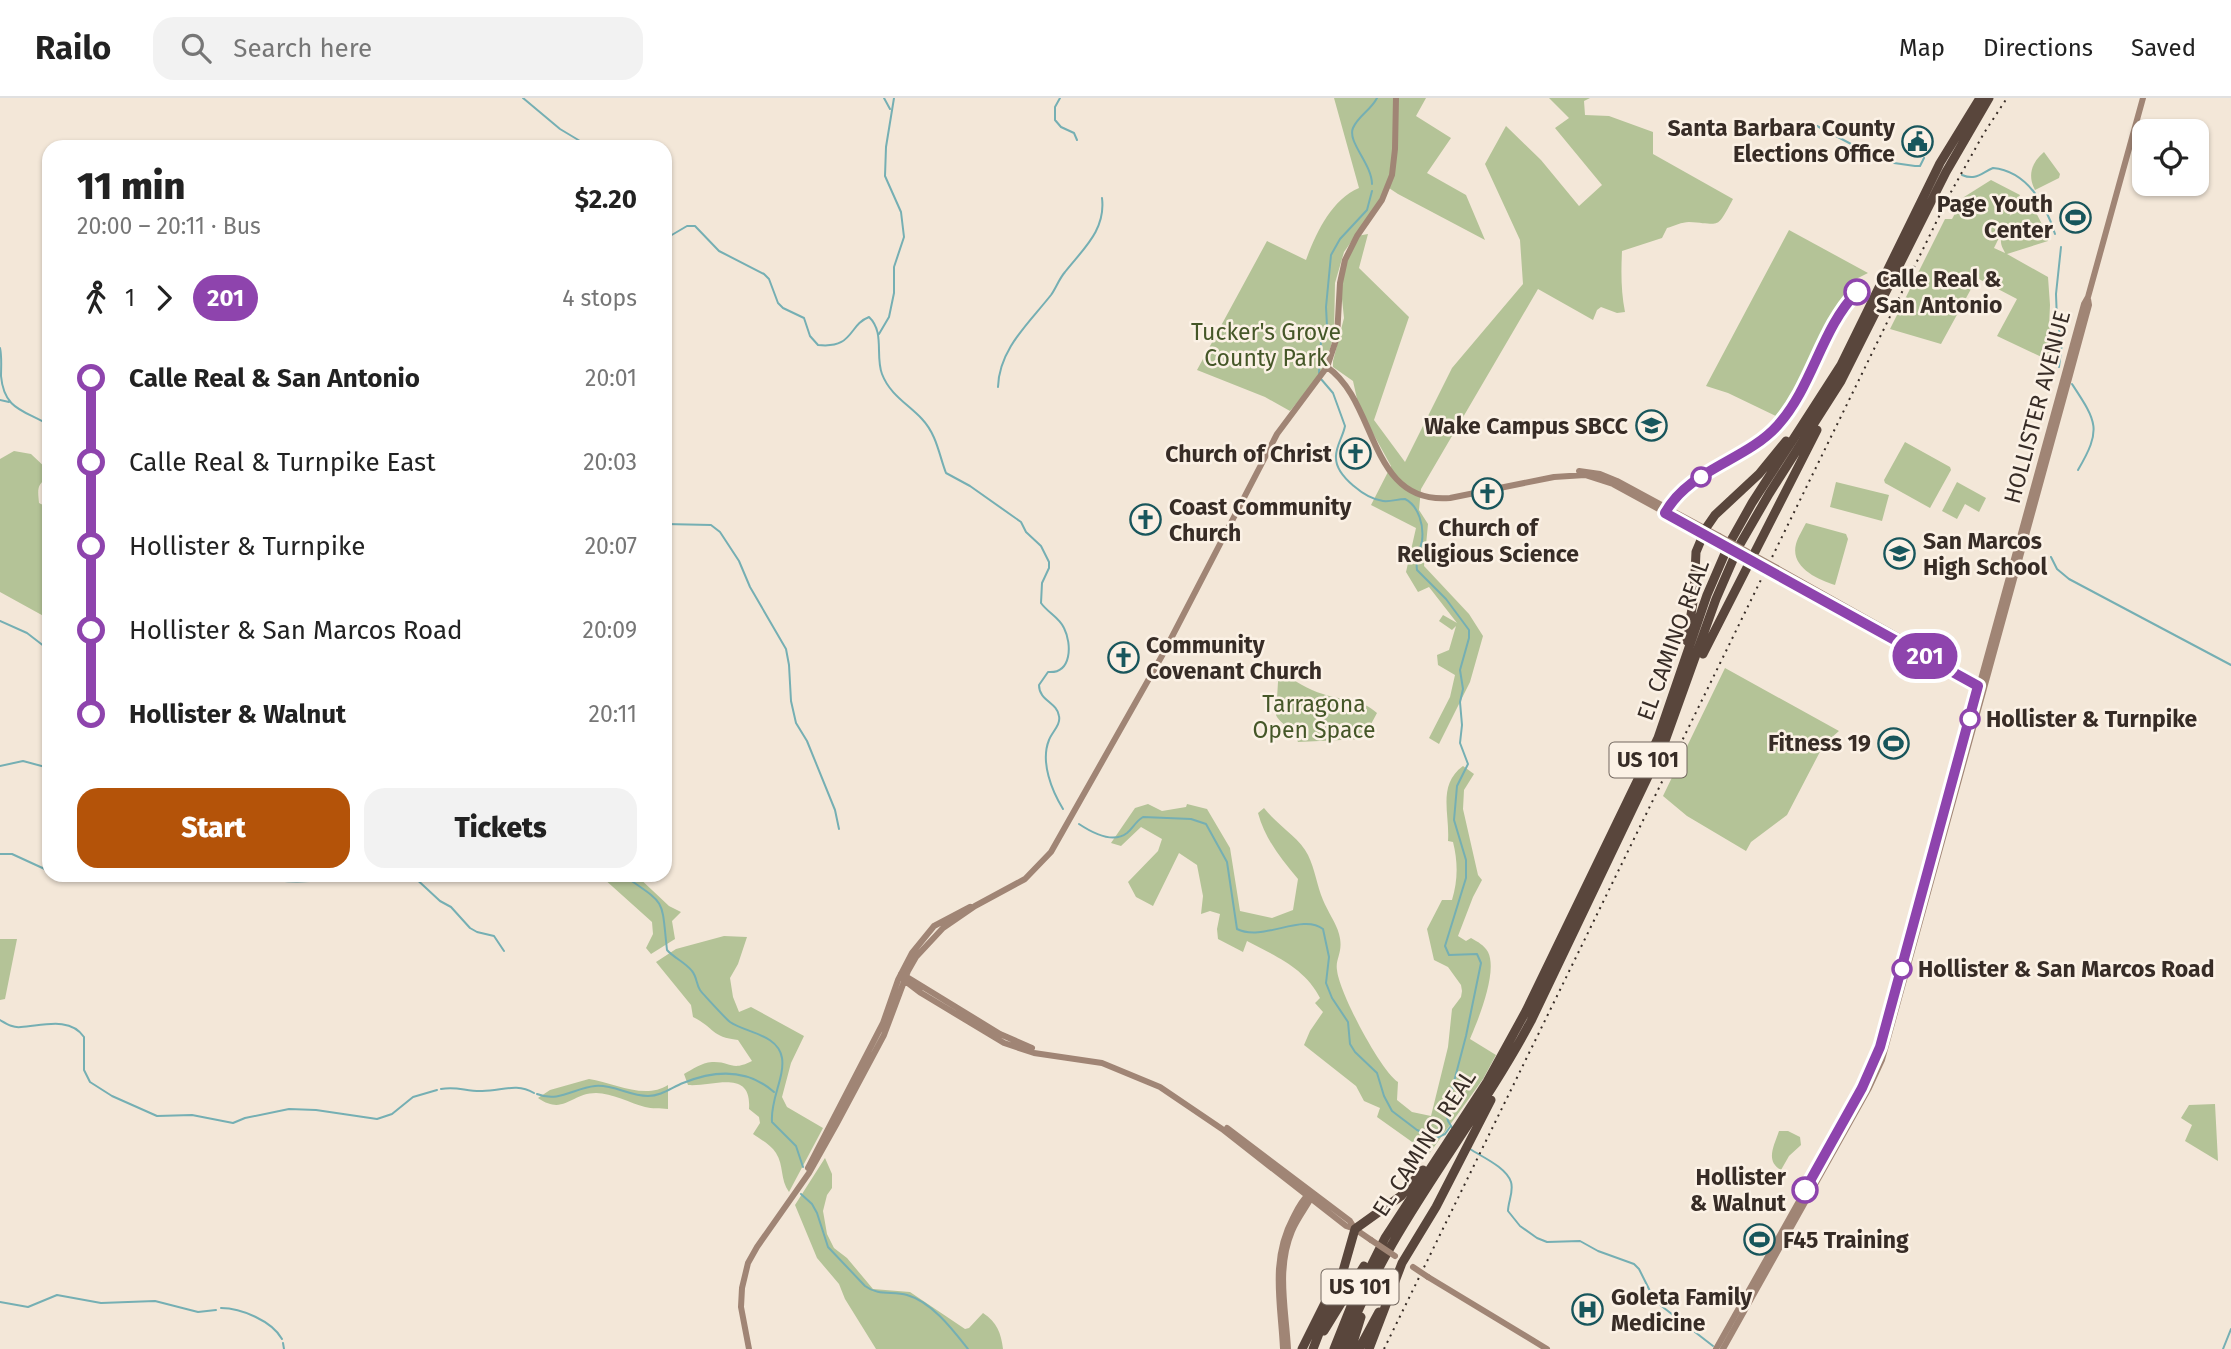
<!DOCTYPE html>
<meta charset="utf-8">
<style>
:root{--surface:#fff;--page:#f2f2f2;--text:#222;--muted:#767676;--line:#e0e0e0;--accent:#b45309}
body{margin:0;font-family:"Fira Sans",sans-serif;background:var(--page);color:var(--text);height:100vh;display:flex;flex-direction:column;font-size:26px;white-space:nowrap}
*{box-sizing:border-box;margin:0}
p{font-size:23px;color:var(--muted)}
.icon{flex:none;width:38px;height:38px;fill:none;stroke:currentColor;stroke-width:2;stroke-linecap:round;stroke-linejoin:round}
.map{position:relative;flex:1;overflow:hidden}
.panel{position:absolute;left:42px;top:42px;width:630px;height:742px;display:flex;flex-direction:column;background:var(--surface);border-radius:21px;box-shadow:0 2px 5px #0004}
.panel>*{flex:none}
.badge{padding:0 14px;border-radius:23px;font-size:24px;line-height:46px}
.buttons{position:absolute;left:2132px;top:21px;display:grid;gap:14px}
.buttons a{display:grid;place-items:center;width:77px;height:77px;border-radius:14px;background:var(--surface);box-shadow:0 2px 5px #0004;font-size:35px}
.map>.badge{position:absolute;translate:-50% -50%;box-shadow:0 0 0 4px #fff}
.legs{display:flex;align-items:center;gap:10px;height:77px;padding:0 35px;font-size:23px}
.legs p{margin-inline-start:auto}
.overview{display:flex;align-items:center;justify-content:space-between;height:119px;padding:0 35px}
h1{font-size:38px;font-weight:800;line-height:52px}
.button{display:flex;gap:14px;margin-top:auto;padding:14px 35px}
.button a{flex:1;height:80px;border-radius:21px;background:var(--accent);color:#fff;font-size:28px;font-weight:800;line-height:80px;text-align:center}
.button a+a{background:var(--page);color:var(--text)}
ul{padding:0 35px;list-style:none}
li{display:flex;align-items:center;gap:24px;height:84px;font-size:26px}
li i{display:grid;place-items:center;width:10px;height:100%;margin:0 9px;background:currentColor}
li i::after{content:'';width:18px;height:18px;margin:-9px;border:5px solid;border-radius:50%;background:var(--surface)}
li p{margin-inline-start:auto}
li:first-child i{background:linear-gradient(#0000 50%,currentColor 0)}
li:last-child i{background:linear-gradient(currentColor 50%,#0000 0)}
header{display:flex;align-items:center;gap:42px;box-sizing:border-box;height:98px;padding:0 35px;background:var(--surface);border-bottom:2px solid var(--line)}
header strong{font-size:33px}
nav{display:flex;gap:38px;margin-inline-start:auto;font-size:24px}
.search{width:490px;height:63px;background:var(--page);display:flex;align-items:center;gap:18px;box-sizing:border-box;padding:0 24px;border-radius:21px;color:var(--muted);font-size:26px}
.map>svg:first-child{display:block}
</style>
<header>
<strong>Railo</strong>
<div class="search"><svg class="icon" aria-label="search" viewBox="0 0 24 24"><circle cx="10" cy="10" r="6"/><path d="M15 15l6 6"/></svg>Search here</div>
<nav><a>Map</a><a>Directions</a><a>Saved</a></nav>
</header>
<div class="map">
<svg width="2231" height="1251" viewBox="0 0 2231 1251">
<rect width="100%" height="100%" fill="#f3e7d8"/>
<path fill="#b4c397" d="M1334,0H1426L1416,18L1451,40L1427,75L1466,97L1485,142L1398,96L1389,90L1344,154L1335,185L1334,236L1331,248L1320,277L1290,313L1265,299L1197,272L1267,143L1306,162C1316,135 1331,102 1359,90Z
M1549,0H1590L1584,3L1585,17L1609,18L1653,34V56L1733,101C1716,132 1722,126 1689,124C1682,124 1674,128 1667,130L1662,140L1622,153C1621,174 1621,194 1625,214L1617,215L1601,209L1597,212L1593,222L1538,191L1421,391L1419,412L1428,426L1424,468L1469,516L1483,538L1470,584L1439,646L1429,640L1450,599L1455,577L1438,567L1437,557L1449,552L1456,528L1452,532L1439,523L1443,517L1457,525L1429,489L1418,494L1406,474L1416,430L1371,407L1391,368L1359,310L1353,283L1333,269V263L1344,220L1340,182L1357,138L1368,136L1359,170L1409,219L1374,322L1405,364L1452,270L1523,186L1520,142L1485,66L1506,28L1541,62L1579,108L1602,87L1555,30L1569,20Z
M2044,54L2060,76L2059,80L2035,92C2027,77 2032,64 2044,54Z
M1991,82L2020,97L1994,150L2005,155C2004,152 2001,148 2001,144C1999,128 2016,107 2029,101L2049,140L2048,143L2007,156L2048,179L2050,207L2049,229L2054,243V251L2048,262L1997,238L2017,201L1977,180L1941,246L1890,231L1945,121H1952L1964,99Z
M1789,132L1868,175L1856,181L1823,247L1780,320L1728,295L1706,288Z
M1905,344L1950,369L1951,372L1930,410L1885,385L1884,382Z
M14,353L31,356L49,373V380C36,385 38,393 39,405L49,410V521L0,494V361Z
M1836,384L1889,397L1882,423L1830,409Z
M1957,384L1986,400L1979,414L1965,406L1957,421L1942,413Z
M1806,425L1846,436L1848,441L1835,487C1817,481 1790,469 1796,446C1798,439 1803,431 1806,425Z
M1725,570L1839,633L1824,646L1787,717L1751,744L1746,753L1687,718L1663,698Z
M1281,575C1295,582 1308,592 1323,596C1342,603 1361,600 1377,615L1363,641L1298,644C1291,626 1281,628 1276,617L1278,584Z
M1463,668L1474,676L1464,692L1463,711L1478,777L1482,782L1473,799L1458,838L1466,843L1471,840C1478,844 1484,847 1488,854C1498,874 1478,922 1470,941L1496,957L1483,981L1429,1056L1377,1019L1380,1010L1364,1003L1356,988L1304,947L1310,933L1323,914L1315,905L1320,900C1305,870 1275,858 1247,843L1243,854L1218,841L1217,831L1220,816L1210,813L1201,816L1203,798L1197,767L1179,755L1153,808L1136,799L1128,784L1158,753L1162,741L1141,729L1121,748L1111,745L1135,710L1148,706L1162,713L1186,709L1187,706L1207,711L1230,750L1240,813L1272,820L1293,812L1298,781C1281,761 1265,741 1258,715L1264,710C1277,727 1300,740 1308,757C1315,771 1317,788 1323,802C1328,814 1336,825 1339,836C1344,854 1335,860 1337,872C1339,894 1380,972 1398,984L1397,1002L1412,1014L1431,1018L1448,949L1452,911L1461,899L1462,893L1461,887L1448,869L1434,862L1427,831L1442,802H1452C1458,782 1458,764 1453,744L1448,743C1450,716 1437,687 1463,668Z
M636,777L669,808L681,814L672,823L675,841L651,856L646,850L653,836L652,824L603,780Z
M724,838L747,839L738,866L730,880L733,899L739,914L751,909L804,938L791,965L782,999L787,1009L823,1030L789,1094C780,1082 784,1067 776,1055C771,1047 760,1041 753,1036L760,1025L759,1019L749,1011C752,970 713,989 688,987L684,976C693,971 701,965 712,964C731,963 731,974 752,963L738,942C711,939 715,930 693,919L691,907L656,864L676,851Z
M0,841H17L5,901L0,902Z
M589,981C614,985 645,1002 668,987V1011C660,1010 652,1011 645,1009C630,1005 612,995 596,995C571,995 564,1018 538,1000L550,992Z
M2215,1006L2218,1063L2185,1043L2192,1027L2181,1020L2189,1007Z
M1779,1033H1788L1800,1039L1801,1047L1789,1058L1781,1072C1765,1063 1774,1048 1779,1033Z
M825,1060L832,1076V1090L827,1097L823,1113L827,1136L834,1150L847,1160L873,1191L910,1194L965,1231L969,1230L983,1215C997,1224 1001,1235 1003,1251H876L845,1201L839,1186L817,1160L795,1107Z"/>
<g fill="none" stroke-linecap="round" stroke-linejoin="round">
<path stroke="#75afb3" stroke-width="2" d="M523,0L560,31L590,49
M884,0L890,11
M1060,0L1055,9V22L1061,29L1074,35L1077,42
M1817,28L1853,47
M1862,54L1880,63L1915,68H1920L1924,60
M1962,77C1976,83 1981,75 1993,70C2027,73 2046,107 2055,136
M1372,86C1372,66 1347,44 1353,30C1358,18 1371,12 1377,0
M665,141L687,128H695L719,153L764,176L769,181L778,205L783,210L804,220L810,238L818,247C854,251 848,227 869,219C885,234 875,258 882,276C890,297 908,306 922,321C937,337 939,357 946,375L970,388L1021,424L1026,434L1041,448L1049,464V470L1042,485L1041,505C1048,515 1059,519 1064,530C1072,546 1072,576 1048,574L1039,587C1039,603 1057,604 1059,618C1061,627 1052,634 1049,642C1040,664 1052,693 1063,711
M879,236L889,219L894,195V169L904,139L901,114L885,78L886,49L894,0
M0,250C2,259 1,269 1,278C4,312 24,312 49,327
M2059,269L2062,245L2057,223L2056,196L2061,149
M1319,275L1321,244L1327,228L1326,209L1331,157L1340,141L1367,112L1372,93
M1321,281L1333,295L1345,328C1343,339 1335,349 1336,360C1336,378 1366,401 1383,403C1391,404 1397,401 1405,401C1419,408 1424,428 1422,443C1420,453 1415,461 1417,472L1446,501L1469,532V540L1460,572L1463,591L1460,604L1462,627L1460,645L1468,666L1457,688L1454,722L1466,762V780L1445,848L1449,857L1477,856L1481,865L1466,938L1446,1014L1448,1023L1453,1031
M2072,286C2097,324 2102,331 2078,372
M998,289C999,251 1029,225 1051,197C1056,190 1059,181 1065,174C1083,151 1106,132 1102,100
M0,302L9,304
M665,426L711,427L720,434L739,463L750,489L786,551L789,567L791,603L796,625L807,643L835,712L839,731
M2051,459L2057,471L2069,481L2231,567
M0,523L27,535L49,552
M0,668L23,663L49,670
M1079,726C1091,734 1113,746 1127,735C1133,730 1136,723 1143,719L1191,721L1206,726L1227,764L1237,831C1263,844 1302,815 1323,831L1329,859L1326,885L1332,900L1348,924L1350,946L1355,954L1377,975L1384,998L1392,1013L1417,1032L1436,1040L1445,1036L1450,1029
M0,756H12L49,773
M226,777C247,780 316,790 331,777
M412,777L440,803L451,809L470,830L477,834L494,838L504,853
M623,777C667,808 661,798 667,852C674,860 685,864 692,873C697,879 696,886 700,892C702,895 727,922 730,924C746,935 778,936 782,960C785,979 770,1002 772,1024L796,1048L803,1069
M0,922C7,926 13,930 21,929C41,928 70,918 84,939V972L90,984L112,998L157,1018L192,1017L233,1025L245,1020L289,1011L316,1012L377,1021L392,1016L413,999L437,992
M441,991C456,988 465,993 480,993C500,994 515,984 534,995
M537,996C559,1005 574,990 595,988C613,986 629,998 648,998C661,998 671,990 683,985C715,972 748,971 774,994
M1470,1051C1482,1059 1506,1069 1511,1084C1514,1093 1508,1104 1508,1113L1520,1128L1537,1140L1547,1144L1580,1143L1598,1153L1634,1166L1639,1171L1655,1203L1713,1248
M801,1096L812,1106L817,1115L828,1149L865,1188C878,1198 893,1193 907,1197C932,1204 953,1232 968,1251
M0,1204L28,1209L57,1197L101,1205L155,1203L198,1214L216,1212
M221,1210C241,1210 272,1223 282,1241
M283,1245L284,1251
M2223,1251L2231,1231"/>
<path stroke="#a08575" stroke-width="6" d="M1327,269C1378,304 1368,407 1450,400L1554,379L1585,377L1613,386L1717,443
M1579,373L1600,376L1617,383L1719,438
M1777,470L1980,584
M1774,476L1980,590
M901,876L904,882L921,895L1004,945L1034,955L1102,965L1160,989L1222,1031L1346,1128L1355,1131L1371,1142
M902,876L1000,936L1032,950
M1227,1030L1350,1123L1355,1131
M808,1070L883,925L898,882L912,855L934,828L970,809
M1428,1179L1547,1251
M749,1251L741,1209L742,1190L748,1165L757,1149L809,1075L836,1027L884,937L908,873L916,859L943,830L975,808L1025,781L1051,754L1163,556L1277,336L1327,269L1337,239L1340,185L1345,162L1357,138L1382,102L1392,77L1395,51L1396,0
M1283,1251C1281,1205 1270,1163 1293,1120C1297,1112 1301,1103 1308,1097
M1288,1251C1286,1212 1276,1171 1292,1133C1297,1121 1305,1111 1311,1100
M1716,1251L1862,991L1880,949L2084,206L2088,199L2143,0
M1723,1251L1869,990L1882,962L2070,277L2089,207L2088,201"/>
<path stroke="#59463c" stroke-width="9" d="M1687,543L1694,497L1696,454L1706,430L1715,417L1759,376L1786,343
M1703,556L1817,332
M1324,1233L1364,1168
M1302,1251L1325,1205
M1313,1251L1343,1173L1355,1131L1401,1098L1423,1072
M1334,1251L1352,1206L1385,1140L1487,984L1526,913L1658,640L1707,497L1729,446L1752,405L1841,267L1940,65L1980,0
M1343,1251C1385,1131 1472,1034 1531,923L1665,643L1716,501L1739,448L1769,396L1841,283L1946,74L1989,0
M1351,1251L1361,1219
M1359,1251L1379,1214
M1369,1251L1402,1165L1436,1109L1491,1002"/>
<path stroke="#372c26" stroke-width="2" stroke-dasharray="2 5" stroke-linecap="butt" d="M1384,1251L1951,94L1984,35L2007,0"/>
<path stroke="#a08575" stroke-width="6" d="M1719,438L1748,454
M1717,443L1745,460
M1757,459L1777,470
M1754,465L1774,476
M1371,1142L1395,1158
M1413,1169L1428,1179"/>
</g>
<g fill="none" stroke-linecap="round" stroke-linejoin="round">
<defs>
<path id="line-1" d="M1805,1092L1862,990L1880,949L1978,588L1665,415C1689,371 1746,363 1778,327C1813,288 1821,231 1857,194"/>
</defs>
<use href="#line-1" stroke="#fff" stroke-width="16"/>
<use href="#line-1" stroke="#8e44ad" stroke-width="10"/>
</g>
<defs>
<symbol id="civic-ring" viewBox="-11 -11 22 22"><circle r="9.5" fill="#fbf1e5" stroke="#18565c" stroke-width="1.5"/><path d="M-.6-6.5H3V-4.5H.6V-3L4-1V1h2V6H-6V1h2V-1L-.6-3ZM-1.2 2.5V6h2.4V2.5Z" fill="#18565c"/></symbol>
<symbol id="stadium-ring" viewBox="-11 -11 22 22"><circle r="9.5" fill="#fbf1e5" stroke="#18565c" stroke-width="1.5"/><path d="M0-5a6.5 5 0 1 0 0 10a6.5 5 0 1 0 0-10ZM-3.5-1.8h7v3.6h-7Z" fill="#18565c"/></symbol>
<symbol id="university-ring" viewBox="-11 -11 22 22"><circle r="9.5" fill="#fbf1e5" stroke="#18565c" stroke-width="1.5"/><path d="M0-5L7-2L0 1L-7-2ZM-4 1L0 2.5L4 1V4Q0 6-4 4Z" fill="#18565c"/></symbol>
<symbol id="church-ring" viewBox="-11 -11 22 22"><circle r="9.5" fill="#fbf1e5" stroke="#18565c" stroke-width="1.5"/><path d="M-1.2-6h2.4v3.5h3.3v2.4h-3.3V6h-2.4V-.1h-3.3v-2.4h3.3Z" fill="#18565c"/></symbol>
<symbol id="school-ring" viewBox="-11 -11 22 22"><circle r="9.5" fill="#fbf1e5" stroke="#18565c" stroke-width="1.5"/><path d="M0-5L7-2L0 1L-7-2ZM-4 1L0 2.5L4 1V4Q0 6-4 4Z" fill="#18565c"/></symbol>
<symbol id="hospital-ring" viewBox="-11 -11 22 22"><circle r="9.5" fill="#fbf1e5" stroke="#18565c" stroke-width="1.5"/><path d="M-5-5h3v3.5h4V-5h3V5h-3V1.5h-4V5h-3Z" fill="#18565c"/></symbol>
</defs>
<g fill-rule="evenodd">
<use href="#civic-ring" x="1900" y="26" width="35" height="35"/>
<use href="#stadium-ring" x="2058" y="102" width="35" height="35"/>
<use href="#university-ring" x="1634" y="310" width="35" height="35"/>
<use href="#church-ring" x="1338" y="338" width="35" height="35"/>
<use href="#church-ring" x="1470" y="378" width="35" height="35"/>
<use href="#church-ring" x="1128" y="404" width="35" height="35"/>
<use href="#school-ring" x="1882" y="438" width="35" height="35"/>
<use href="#church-ring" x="1106" y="542" width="35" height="35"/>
<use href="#stadium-ring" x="1876" y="628" width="35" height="35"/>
<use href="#stadium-ring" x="1742" y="1124" width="35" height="35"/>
<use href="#hospital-ring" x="1570" y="1194" width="35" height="35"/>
</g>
<g fill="#fff" stroke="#8e44ad" stroke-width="3.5">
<circle cx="1857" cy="194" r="12"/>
<circle cx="1701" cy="379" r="9"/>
<circle cx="1970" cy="621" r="9"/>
<circle cx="1902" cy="871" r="9"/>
<circle cx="1805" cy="1092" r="12"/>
</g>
<g text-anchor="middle" stroke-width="5" stroke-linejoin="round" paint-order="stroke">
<g fill="#fbf1e5" stroke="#72675f" stroke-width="2">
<rect x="1609.5" y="644.5" width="77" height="35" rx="5"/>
<rect x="1321.5" y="1171.5" width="77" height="35" rx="5"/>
</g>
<g font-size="21" font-weight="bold" fill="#372c26">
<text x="1648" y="669">US 101</text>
<text x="1360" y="1196">US 101</text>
</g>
<g font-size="23" font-weight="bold" fill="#372c26" stroke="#fbf1e5" text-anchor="end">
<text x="1895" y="38">Santa Barbara County<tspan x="1895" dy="26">Elections Office</tspan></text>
<text x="2053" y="114">Page Youth<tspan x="2053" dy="26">Center</tspan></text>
<text x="1628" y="336">Wake Campus SBCC</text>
<text x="1332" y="364">Church of Christ</text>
<text x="1169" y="417" text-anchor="start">Coast Community<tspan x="1169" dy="26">Church</tspan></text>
<text x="1488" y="438" text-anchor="middle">Church of<tspan x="1488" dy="26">Religious Science</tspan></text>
<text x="1923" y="451" text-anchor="start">San Marcos<tspan x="1923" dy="26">High School</tspan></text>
<text x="1146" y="555" text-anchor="start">Community<tspan x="1146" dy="26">Covenant Church</tspan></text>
<text x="1871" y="653">Fitness 19</text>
<text x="1783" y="1150" text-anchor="start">F45 Training</text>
<text x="1611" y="1207" text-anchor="start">Goleta Family<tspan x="1611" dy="26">Medicine</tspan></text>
</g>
<g font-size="23" font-weight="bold" fill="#372c26" stroke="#fbf1e5" text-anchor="start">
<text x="1876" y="189">Calle Real &amp;<tspan x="1876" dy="26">San Antonio</tspan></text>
<text x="1986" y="629">Hollister &amp; Turnpike</text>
<text x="1918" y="879">Hollister &amp; San Marcos Road</text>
<text x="1786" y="1087" text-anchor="end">Hollister<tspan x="1786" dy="26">&amp; Walnut</tspan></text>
</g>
<g font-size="23" fill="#455728" stroke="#fbf1e5">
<text x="1266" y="242">Tucker's Grove<tspan x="1266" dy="26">County Park</tspan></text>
<text x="1314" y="614">Tarragona<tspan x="1314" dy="26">Open Space</tspan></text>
</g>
<g font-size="23" fill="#372c26" stroke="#fbf1e5">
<text transform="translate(2037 309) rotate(-75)" y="8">HOLLISTER AVENUE</text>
<text transform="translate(1673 542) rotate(-70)" y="8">EL CAMINO REAL</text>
<text transform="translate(1424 1045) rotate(-57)" y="8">EL CAMINO REAL</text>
</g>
</g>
</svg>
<div class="buttons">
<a><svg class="icon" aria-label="locate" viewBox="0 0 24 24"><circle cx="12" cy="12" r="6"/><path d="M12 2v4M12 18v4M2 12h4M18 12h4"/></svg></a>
</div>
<b class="badge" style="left:1925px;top:558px;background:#8e44ad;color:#fff">201</b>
<section class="panel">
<div class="overview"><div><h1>11 min</h1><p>20:00 – 20:11 · Bus</p></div><b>$2.20</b></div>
<div class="legs"><svg class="icon" aria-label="walk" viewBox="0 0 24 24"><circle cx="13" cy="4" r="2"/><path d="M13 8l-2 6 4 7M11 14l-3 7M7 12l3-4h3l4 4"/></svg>1<svg class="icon" aria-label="forward" viewBox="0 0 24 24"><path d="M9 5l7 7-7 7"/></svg><b class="badge" style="background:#8e44ad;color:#fff">201</b><p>4 stops</p></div>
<ul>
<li><i style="color:#8e44ad"></i><b>Calle Real &amp; San Antonio</b><p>20:01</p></li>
<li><i style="color:#8e44ad"></i><span>Calle Real &amp; Turnpike East</span><p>20:03</p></li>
<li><i style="color:#8e44ad"></i><span>Hollister &amp; Turnpike</span><p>20:07</p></li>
<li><i style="color:#8e44ad"></i><span>Hollister &amp; San Marcos Road</span><p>20:09</p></li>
<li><i style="color:#8e44ad"></i><b>Hollister &amp; Walnut</b><p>20:11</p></li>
</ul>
<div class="button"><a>Start</a><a>Tickets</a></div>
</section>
</div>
